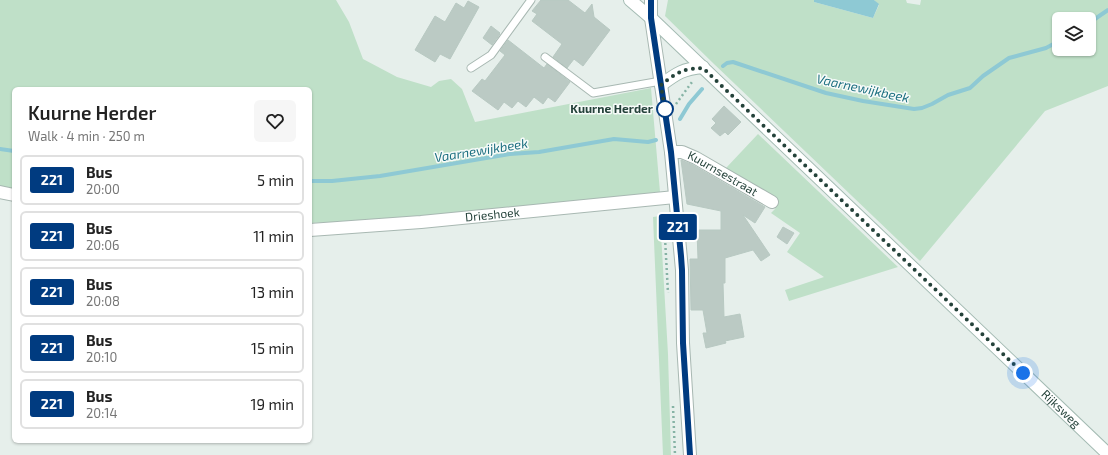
<!DOCTYPE html>
<meta charset="utf-8">
<style>
:root{--surface:#fff;--page:#f6f6f6;--text:#222;--muted:#767676;--line:#e0e0e0}
body{margin:0;font-family:"Exo 2",sans-serif;background:var(--page);color:var(--text);height:100vh;display:flex;flex-direction:column;font-size:15px;white-space:nowrap}
*{box-sizing:border-box;margin:0}
p{font-size:13px;color:var(--muted)}
.icon{flex:none;width:22px;height:22px;fill:none;stroke:currentColor;stroke-width:2;stroke-linecap:round;stroke-linejoin:round}
.map{position:relative;flex:1;overflow:hidden}
.details{position:absolute;left:12px;top:87px;width:300px;height:356px;display:flex;flex-direction:column;background:var(--surface);border-radius:6px;box-shadow:0 1px 3px #0004}
.details>*{flex:none}
.badge{padding:0 8px;border-radius:3px;font-size:14px;line-height:26px}
.tools{position:absolute;left:1052px;top:12px;display:grid;gap:8px}
.tools a{display:grid;place-items:center;width:44px;height:44px;border-radius:6px;background:var(--surface);box-shadow:0 1px 3px #0004;font-size:20px}
.you{position:absolute;width:20px;height:20px;margin:-10px;border:3px solid #fff;border-radius:50%;background:#1a73e8;box-shadow:0 0 0 6px #1a73e833}
.map>.badge{position:absolute;translate:-50% -50%;box-shadow:0 0 0 2px #fff}
.round{display:grid;place-items:center;flex:none;width:42px;height:42px;border-radius:6px;background:var(--page)}
.head{display:flex;align-items:center;justify-content:space-between;height:68px;padding:0 16px}
h1{font-size:19px;font-weight:600;line-height:30px}
ul{padding:0;list-style:none}
li{display:flex;align-items:center;gap:12px;height:50px;margin:0 8px 6px;padding:0 8px;border:2px solid var(--line);border-radius:6px}
li div{flex:1}
li b{display:block;font-size:15px}
li em{font-style:normal}
li .badge{min-width:44px;font-weight:700;text-align:center}
.map>svg:first-child{display:block}
</style>
<div class="map">
<svg width="1108" height="455" viewBox="0 0 1108 455">
<rect width="100%" height="100%" fill="#e6efeb"/>
<path fill="#bfe0c8" fill-rule="evenodd" d="M0,0H336L349,22L363,59L397,77L431,87L439,81L451,79L462,89L475,122L651,88L660,192L403,219L310,223V89H14V192L0,188Z
M668,0H814V2L873,18L879,5L874,0H906L907,3L920,5L921,0H1108V86L1045,111L920,261L714,64L665,16ZM1059,19H1089V49H1059Z
M758,134L898,267L789,301L785,290L824,277L787,252L800,233L771,213L775,209L779,202L726,168Z
M660,216L668,354L671,455H663L653,217Z"/>
<path fill="#8ec9d4" d="M814,0H874L879,4L873,18L814,2Z"/>
<g fill="none" stroke-linecap="round" stroke-linejoin="round">
<path stroke="#8ec9d4" stroke-width="4" d="M1089,23L1108,10
M723,66L727,63L733,62L826,93L863,101L914,109L922,108L932,104L948,95L970,88L983,76L1009,58L1046,48L1059,41
M680,119L689,104L702,89
M0,149L14,151
M310,181H332L380,176L510,154L539,152L614,139L648,142L656,140"/>
</g>
<path fill="#bbcac4" stroke="#b8c9c2" d="M541,0H568L585,13L592,4L594,17L610,30L583,66L574,59L567,68L553,57L562,44L532,21L537,14L532,11Z
M468,1L479,7L450,59L440,54L435,62L415,50L435,16L445,22L456,3L464,8Z
M491,26L500,33L499,34H500L492,45L483,38Z
M508,40L544,68L547,64L570,82L555,102L548,97L543,104L534,97L526,107L518,101L512,108L504,102L498,110L472,91L482,79L485,81L505,55L500,51Z
M724,106L741,122L728,135L725,132L720,136L711,128L716,123L712,119Z
M681,160L693,165L765,207L755,223L743,215L770,255L761,261L753,250L725,258V283H723L724,317L740,314L744,337L725,341L726,343L706,348L703,333H707L703,310H691L690,259H698L697,231H699V230H721V211L687,204Z
M783,227L794,233L787,244L777,237Z"/>
<g fill="none" stroke-linecap="round" stroke-linejoin="round">
<defs>
<path id="service" d="M545,57L593,93L661,81
M471,68L491,55L531,0"/>
<g id="minor">
<path id="s1" d="M671,152H682L696,158L772,202"/>
<path d="M0,192L14,195"/>
<path id="s2" d="M310,230L421,222L675,197"/>
</g>
<path id="tertiary" d="M651,0V18L671,152L682,270L683,343L690,455"/>
<g id="secondary">
<path id="s3" d="M630,0L651,18L1108,454"/>
<path d="M661,85C677,73 683,69 703,67"/>
</g>
</defs>
<use href="#service" stroke="#a8b8b2" stroke-width="9"/>
<use href="#minor" stroke="#a8b8b2" stroke-width="14"/>
<use href="#tertiary" stroke="#a8b8b2" stroke-width="14"/>
<use href="#secondary" stroke="#a4bbb3" stroke-width="14"/>
<path stroke="#86b3a5" stroke-width="2.5" stroke-dasharray="2 3" stroke-linecap="butt" d="M676,104L692,82
M665,238L668,293
M673,406L675,455"/>
<use href="#service" stroke="#fff" stroke-width="7"/>
<use href="#minor" stroke="#fff" stroke-width="12"/>
<use href="#tertiary" stroke="#fff" stroke-width="12"/>
<use href="#secondary" stroke="#fff" stroke-width="12"/>
</g>
<g fill="none" stroke-linecap="round" stroke-linejoin="round">
<defs>
<path id="line" d="M651,0V18L671,152L681,256L682,270L683,343L690,455"/>
</defs>
<use href="#line" stroke="#fff" stroke-width="9"/>
<use href="#line" stroke="#003b80" stroke-width="6"/>
<path stroke="#24423a" stroke-width="4" stroke-dasharray="0 7.2" d="M665,109V111L661,85C677,72 682,69 703,68L1023,373"/>
</g>
<circle fill="#fff" stroke="#003b80" stroke-width="2" cx="665" cy="109" r="8"/>
<g text-anchor="middle" stroke-width="3" stroke-linejoin="round" paint-order="stroke">
<g font-size="12" font-weight="bold" fill="#24423a" stroke="#f7fbf9" text-anchor="end">
<text x="653" y="113">Kuurne Herder</text>
</g>
<g font-size="12" fill="#24423a" stroke="#f7fbf9">
<text dy="4" stroke="none"><textPath href="#s1" startOffset="57">Kuurnsestraat</textPath></text>
<text dy="4" stroke="none"><textPath href="#s2" startOffset="183">Drieshoek</textPath></text>
<text dy="4" stroke="none"><textPath href="#s3" startOffset="594">Rijksweg</textPath></text>
</g>
<g font-size="13" font-style="italic" fill="#1c6f80" stroke="#f7fbf9">
<text transform="translate(863 88) rotate(12)" y="5">Vaarnewijkbeek</text>
<text transform="translate(481 150) rotate(-9)" y="5">Vaarnewijkbeek</text>
</g>
</g>
</svg>
<div class="tools">
<a><svg class="icon" aria-label="layers" viewBox="0 0 24 24"><path d="M12 4l9 5-9 5-9-5zM3 14l9 5 9-5"/></svg></a>
</div>
<div class="you" style="left:1023px;top:373px"></div>
<b class="badge" style="left:678px;top:227px;background:#003b80;color:#fff">221</b>
<section class="details">
<div class="head"><div><h1>Kuurne Herder</h1><p>Walk · 4 min · 250 m</p></div><a class="round"><svg class="icon" aria-label="heart" viewBox="0 0 24 24"><path d="M12 20l-8-8c-3-5 5-10 8-4 3-6 11-1 8 4z"/></svg></a></div>
<ul>
<li><span class="badge" style="background:#003b80;color:#fff">221</span><div><b>Bus</b><p>20:00</p></div><em>5 min</em></li>
<li><span class="badge" style="background:#003b80;color:#fff">221</span><div><b>Bus</b><p>20:06</p></div><em>11 min</em></li>
<li><span class="badge" style="background:#003b80;color:#fff">221</span><div><b>Bus</b><p>20:08</p></div><em>13 min</em></li>
<li><span class="badge" style="background:#003b80;color:#fff">221</span><div><b>Bus</b><p>20:10</p></div><em>15 min</em></li>
<li><span class="badge" style="background:#003b80;color:#fff">221</span><div><b>Bus</b><p>20:14</p></div><em>19 min</em></li>
</ul>
</section>
</div>
